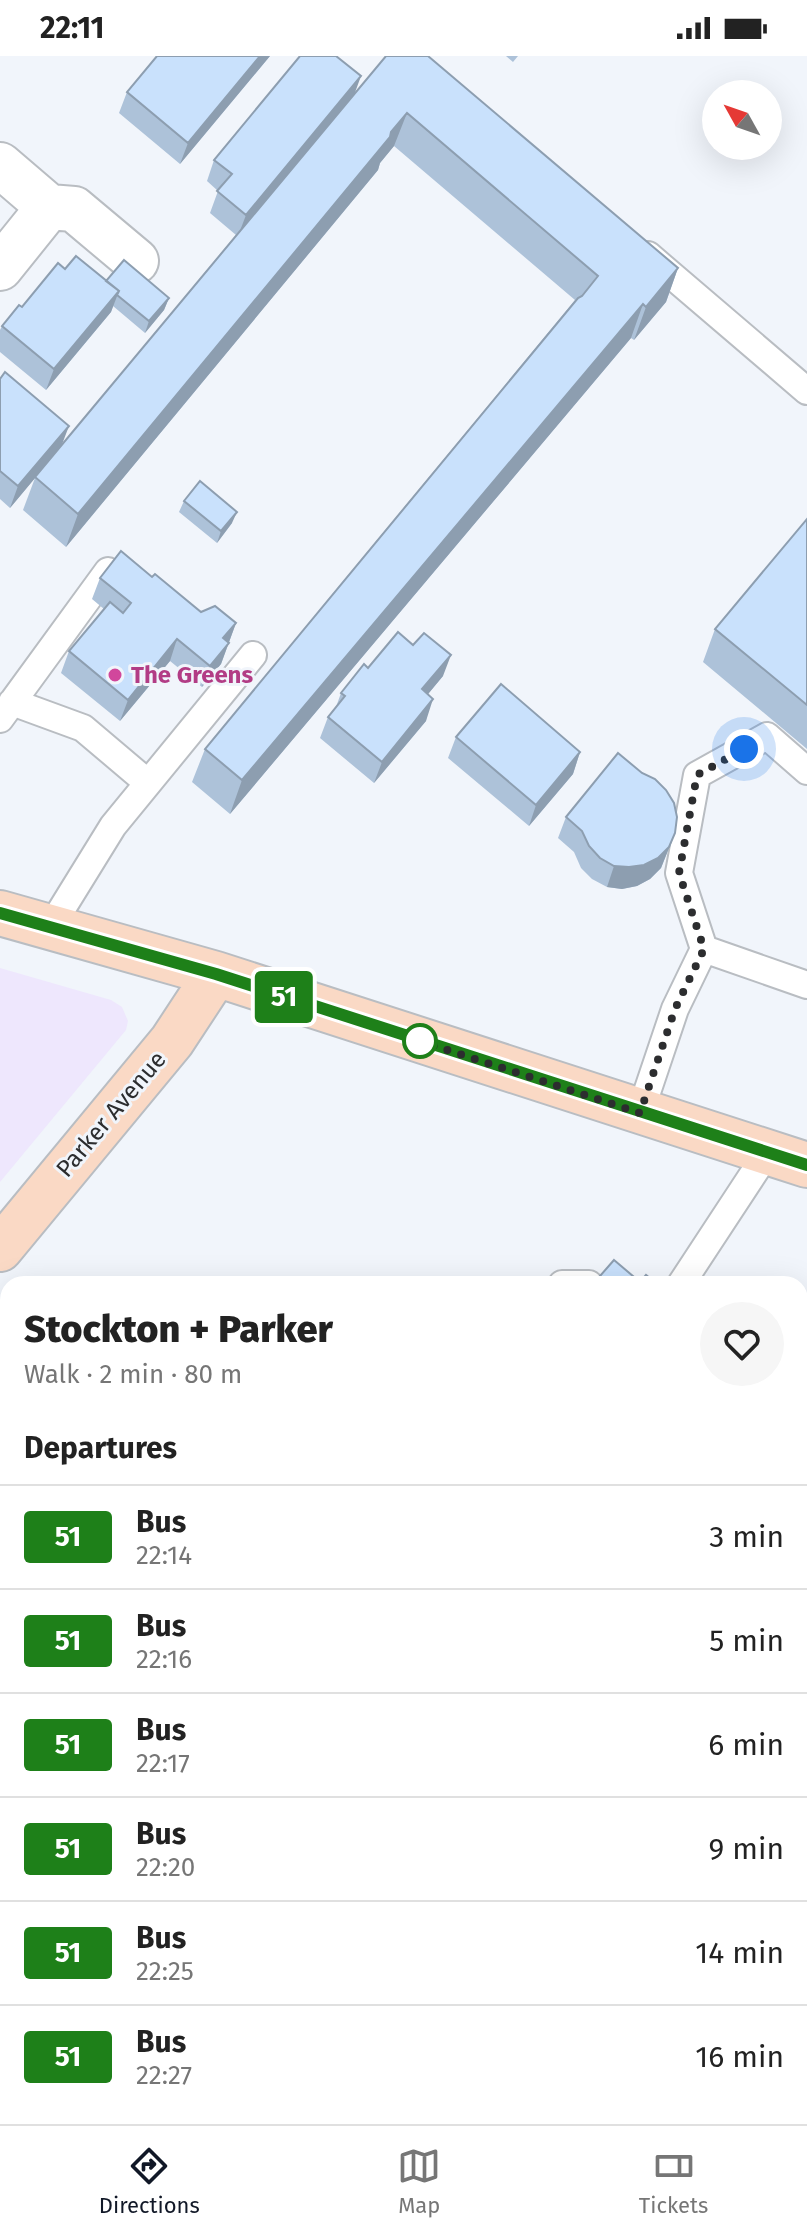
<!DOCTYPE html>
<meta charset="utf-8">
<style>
:root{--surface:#fff;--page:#f6f6f6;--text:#222;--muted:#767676;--line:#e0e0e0;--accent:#111827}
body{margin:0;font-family:"Fira Sans",sans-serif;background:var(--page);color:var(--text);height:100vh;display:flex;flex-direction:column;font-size:30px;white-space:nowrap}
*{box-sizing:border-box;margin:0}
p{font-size:26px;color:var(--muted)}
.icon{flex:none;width:44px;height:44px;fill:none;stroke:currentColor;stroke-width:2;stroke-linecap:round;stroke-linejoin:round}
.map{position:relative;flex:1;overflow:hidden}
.drawer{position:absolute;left:0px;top:1220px;width:808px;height:848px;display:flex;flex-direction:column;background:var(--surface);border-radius:24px 24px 0 0;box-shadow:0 8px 32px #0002}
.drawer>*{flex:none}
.badge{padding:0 16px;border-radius:6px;font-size:28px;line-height:52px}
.needle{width:52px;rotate:310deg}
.buttons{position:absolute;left:702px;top:24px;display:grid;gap:16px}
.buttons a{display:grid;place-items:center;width:80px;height:80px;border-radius:50%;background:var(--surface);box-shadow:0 8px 32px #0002;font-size:40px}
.you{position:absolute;width:40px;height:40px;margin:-20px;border:6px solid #fff;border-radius:50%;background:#1a73e8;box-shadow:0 0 0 12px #1a73e833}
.map>.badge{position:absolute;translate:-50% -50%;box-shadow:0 0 0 4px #fff}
h2{padding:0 24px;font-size:30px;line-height:72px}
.round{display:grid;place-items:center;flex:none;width:84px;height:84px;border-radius:42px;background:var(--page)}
.headline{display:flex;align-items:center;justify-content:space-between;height:136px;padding:0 24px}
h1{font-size:38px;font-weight:800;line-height:60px}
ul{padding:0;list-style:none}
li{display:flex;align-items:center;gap:24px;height:104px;padding:0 24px;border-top:2px solid var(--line)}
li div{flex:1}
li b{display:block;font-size:30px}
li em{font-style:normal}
li .badge{min-width:88px;font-weight:700;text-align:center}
.status{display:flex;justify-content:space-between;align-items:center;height:56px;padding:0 40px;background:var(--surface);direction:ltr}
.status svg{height:22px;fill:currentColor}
.dock{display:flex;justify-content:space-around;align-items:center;height:112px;border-top:2px solid var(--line);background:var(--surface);font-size:22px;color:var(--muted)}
.dock a{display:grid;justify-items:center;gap:4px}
.dock .selected{color:var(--accent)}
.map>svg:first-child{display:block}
</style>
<div class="status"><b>22:11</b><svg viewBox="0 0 49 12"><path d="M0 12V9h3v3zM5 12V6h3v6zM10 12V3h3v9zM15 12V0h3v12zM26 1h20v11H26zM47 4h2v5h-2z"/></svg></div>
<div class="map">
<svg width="807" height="2068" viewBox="0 0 807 2068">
<rect width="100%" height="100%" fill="#f1f5fb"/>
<path fill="#eee7fd" d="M0,912L111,944L122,951L128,965L126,974L0,1126Z"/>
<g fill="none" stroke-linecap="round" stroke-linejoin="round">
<defs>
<path id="lane" d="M648,199L807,335
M12,646L83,672L148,727
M0,663L108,515
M50,872L113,770L253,599
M704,893L807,929
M640,1057L675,953L704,893L679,817L697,719L767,680L807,715
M562,1228H589
M681,1228L767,1097"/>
<path id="street" d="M0,109L49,151L74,153L136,205
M0,212L49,151
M0,1856L8,1863
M240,2060L250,2068"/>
<path id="secondary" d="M0,857L216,918L807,1109
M0,1193L172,985L216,918"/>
</defs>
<use href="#lane" stroke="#b9bdc2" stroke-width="30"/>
<use href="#street" stroke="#b9bdc2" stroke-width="48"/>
<use href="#secondary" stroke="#b9bdc2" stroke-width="48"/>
<use href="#lane" stroke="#fff" stroke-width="26"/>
<use href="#street" stroke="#fff" stroke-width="44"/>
<use href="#secondary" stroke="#fad9c5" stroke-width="44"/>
</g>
<path fill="#adc2d9" d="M157,0H270L180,108L119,57L127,36Z
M386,0L678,212L666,246L634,284L631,282L230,758L192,726L205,693L575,244L394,90L380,107L378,114L66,491L23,454L35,422L10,452L0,443V323L61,390L236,179L210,157L218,135L207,125L214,104L355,37Z
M506,0H518L513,6Z
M65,213L169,242L164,254L145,277L113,250L111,256L46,334L0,296V274L2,270Z
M184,445L232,467L217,487L179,456Z
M807,463V693L703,606L715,573Z
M152,521L201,556L236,567L221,608L202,631L170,605L120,665L61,617L69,595L104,553L92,543L100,522Z
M368,612L443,620L428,638L426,665L374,727L320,682L328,661L336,651L341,637Z
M456,681L580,696L573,718L529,770L448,702Z
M566,761L675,777L661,812L650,823L637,830L622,833L607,831L592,823L581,812L574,796L558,782Z"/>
<path fill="#8d9eb0" d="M260,0H270L180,108L188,87Z
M361,20L353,42L238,180L246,159Z
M407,57L394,90L380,107L378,114L66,491L78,458Z
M678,212L666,246L634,284L646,251Z
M119,235L111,256L46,334L54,313Z
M169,242L164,254L145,277L149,265Z
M643,248L631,282L230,758L242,724Z
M69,370L61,391L10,452L18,430Z
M237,456L232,467L217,487L221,475Z
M236,567L221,608L202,631L210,610L223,582Z
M177,583L170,605L120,665L128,644Z
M451,599L443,620L414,655L422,633Z
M433,643L426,665L374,727L382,706Z
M580,696L573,718L529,770L536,749Z
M675,777L661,812L650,823L637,830L622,833L607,831L614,810Z"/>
<path fill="#c9e1fc" stroke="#8d9eb0" stroke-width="2" d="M157,0H260L188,87L127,36Z
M300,0H336L361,20L246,159L217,135L232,118L214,104Z
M386,0H428L678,212L646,251L643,248L242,724L205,693L578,242L582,240L598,220L407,57L391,76L390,81L78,458L35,421Z
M76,200L119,235L54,313L2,270L19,249L22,251L58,207L65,213Z
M124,204L169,242L149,265L117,239L119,235L106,225Z
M5,316L69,370L18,430L0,415V323Z
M200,425L237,456L221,475L184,445Z
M807,463V649L715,573Z
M121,495L152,521L155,518L201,556L215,550L236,567L223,582L229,587L210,610L177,583L128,644L69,595L110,546L123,557L131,547L100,522Z
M398,576L413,589L424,577L451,599L422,633L433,643L382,706L328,661L345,640L341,637L364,608L368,612Z
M501,628L580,696L536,749L456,681Z
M618,697L642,717L655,723L666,734L674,747L677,761L675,777L669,791L658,802L644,809L629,811L614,810L600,802L589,790L582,775L566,761Z
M614,1204L640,1226L646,1219L657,1228H593Z"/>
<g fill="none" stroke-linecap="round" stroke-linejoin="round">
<defs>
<path id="line" d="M0,857L216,918L807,1109"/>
</defs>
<use href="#line" stroke="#fff" stroke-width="18"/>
<use href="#line" stroke="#1e8019" stroke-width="12"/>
<path stroke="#2c2d2f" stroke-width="8" stroke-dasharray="0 14.4" d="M420,985L640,1057L675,953L704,893L679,817L697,719L744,693"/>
</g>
<circle fill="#d1479c" stroke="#f1f5fb" stroke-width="3" cx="115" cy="619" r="8"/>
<circle fill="#fff" stroke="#1e8019" stroke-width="4" cx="420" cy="985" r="16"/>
<g text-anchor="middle" stroke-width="6" stroke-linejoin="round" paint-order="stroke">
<g font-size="24" font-weight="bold" fill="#b23c85" stroke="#f1f5fb" text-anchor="start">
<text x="131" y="627">The Greens</text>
</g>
<g font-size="24" fill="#2c2d2f" stroke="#f1f5fb">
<text transform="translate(111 1058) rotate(-50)" y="8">Parker Avenue</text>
</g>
</g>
</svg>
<div class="buttons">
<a><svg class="needle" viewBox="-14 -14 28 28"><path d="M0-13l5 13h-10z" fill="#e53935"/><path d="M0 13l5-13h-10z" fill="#767676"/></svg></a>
</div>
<div class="you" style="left:744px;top:693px"></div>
<b class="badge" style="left:284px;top:941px;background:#1e8019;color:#fff">51</b>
<section class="drawer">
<div class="headline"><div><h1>Stockton + Parker</h1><p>Walk · 2 min · 80 m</p></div><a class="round"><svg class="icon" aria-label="heart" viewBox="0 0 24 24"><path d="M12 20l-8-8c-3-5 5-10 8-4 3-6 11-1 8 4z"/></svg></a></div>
<h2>Departures</h2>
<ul>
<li><span class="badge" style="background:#1e8019;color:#fff">51</span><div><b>Bus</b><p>22:14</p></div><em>3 min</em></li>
<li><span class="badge" style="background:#1e8019;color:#fff">51</span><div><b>Bus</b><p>22:16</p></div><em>5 min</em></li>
<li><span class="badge" style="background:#1e8019;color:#fff">51</span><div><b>Bus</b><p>22:17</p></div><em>6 min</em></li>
<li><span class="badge" style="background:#1e8019;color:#fff">51</span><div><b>Bus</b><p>22:20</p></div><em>9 min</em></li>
<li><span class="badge" style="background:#1e8019;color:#fff">51</span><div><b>Bus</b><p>22:25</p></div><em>14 min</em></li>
<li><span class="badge" style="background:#1e8019;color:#fff">51</span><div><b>Bus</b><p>22:27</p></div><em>16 min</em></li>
</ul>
</section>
</div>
<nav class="dock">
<a class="selected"><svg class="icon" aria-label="directions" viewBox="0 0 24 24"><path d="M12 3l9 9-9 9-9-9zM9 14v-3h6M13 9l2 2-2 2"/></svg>Directions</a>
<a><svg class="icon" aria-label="map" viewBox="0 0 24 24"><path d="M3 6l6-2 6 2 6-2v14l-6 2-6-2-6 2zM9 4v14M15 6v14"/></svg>Map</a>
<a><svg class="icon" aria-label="tickets" viewBox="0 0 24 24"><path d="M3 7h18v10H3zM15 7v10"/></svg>Tickets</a>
</nav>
